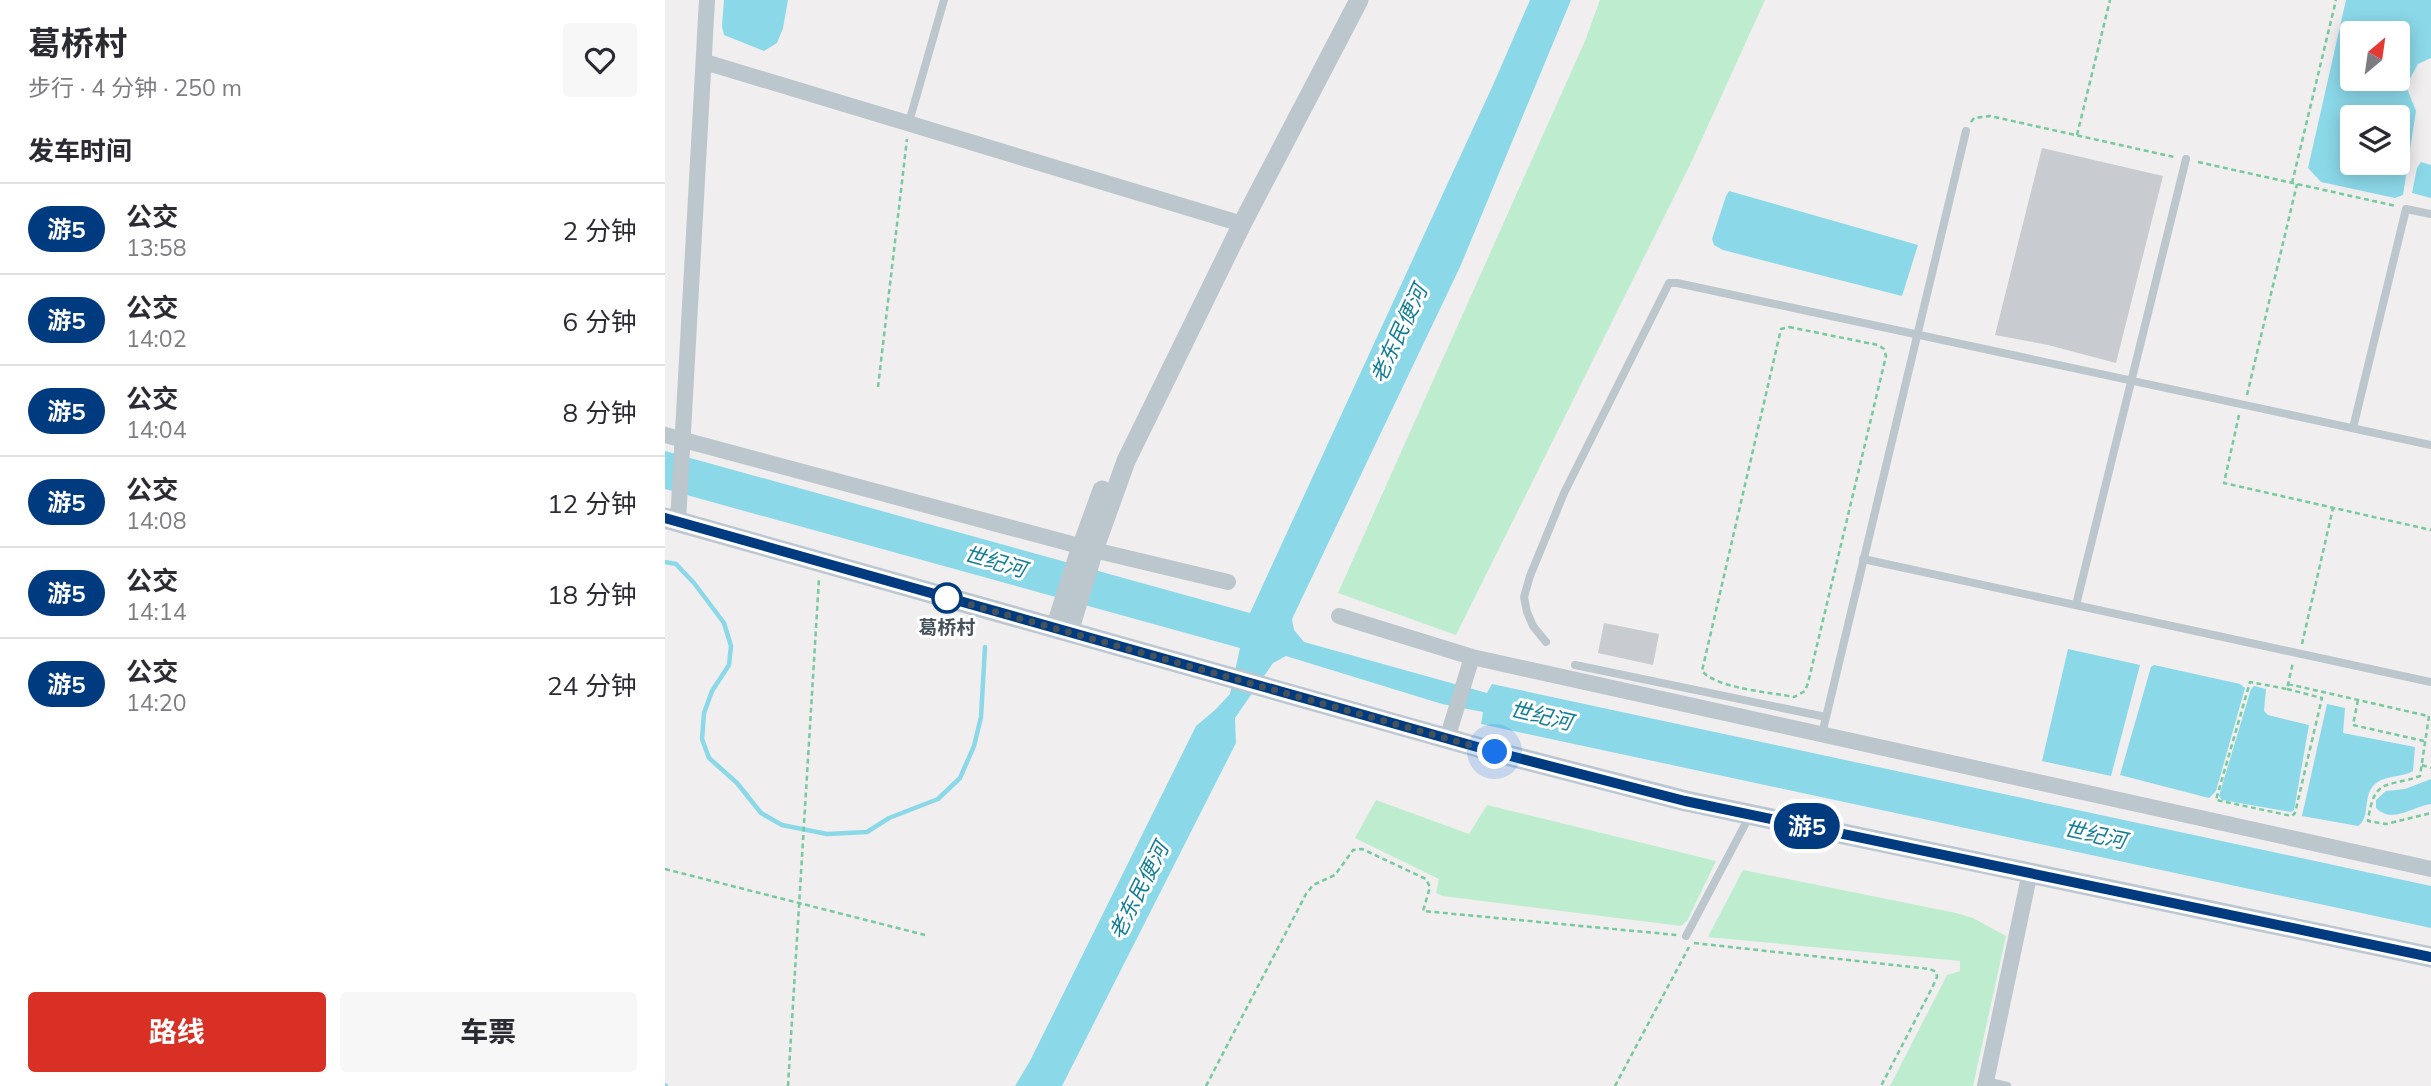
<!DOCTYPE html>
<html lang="zh">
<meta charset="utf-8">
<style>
:root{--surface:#fff;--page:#f7f7f7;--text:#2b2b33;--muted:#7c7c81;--line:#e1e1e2;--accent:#d93025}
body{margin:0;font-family:Mulish,"Noto Sans SC",sans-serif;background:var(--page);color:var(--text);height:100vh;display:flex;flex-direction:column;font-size:26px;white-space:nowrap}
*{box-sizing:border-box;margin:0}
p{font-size:23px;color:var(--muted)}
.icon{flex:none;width:38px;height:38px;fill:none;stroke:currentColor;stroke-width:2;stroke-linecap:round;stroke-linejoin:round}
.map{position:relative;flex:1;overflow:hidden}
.drawer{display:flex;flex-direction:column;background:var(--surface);width:665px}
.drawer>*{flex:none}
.badge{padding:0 14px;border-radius:23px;font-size:24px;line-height:46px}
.needle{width:46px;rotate:29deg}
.buttons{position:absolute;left:1675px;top:21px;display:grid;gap:14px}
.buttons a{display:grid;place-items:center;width:70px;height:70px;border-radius:7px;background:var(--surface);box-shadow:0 4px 18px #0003;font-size:35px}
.you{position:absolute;width:35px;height:35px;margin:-18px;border:5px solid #fff;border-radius:50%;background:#1a73e8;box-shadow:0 0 0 10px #1a73e833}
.map>.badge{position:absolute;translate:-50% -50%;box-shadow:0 0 0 4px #fff}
h2{padding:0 28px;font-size:26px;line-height:63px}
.round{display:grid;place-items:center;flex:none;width:74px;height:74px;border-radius:7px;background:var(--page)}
.headline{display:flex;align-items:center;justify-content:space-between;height:119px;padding:0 28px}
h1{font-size:33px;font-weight:700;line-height:52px}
.action{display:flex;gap:14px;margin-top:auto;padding:14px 28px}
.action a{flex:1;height:80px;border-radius:7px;background:var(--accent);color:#fff;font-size:28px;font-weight:700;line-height:80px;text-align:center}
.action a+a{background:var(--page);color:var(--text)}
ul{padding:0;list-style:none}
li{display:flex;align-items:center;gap:21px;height:91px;padding:0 28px;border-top:2px solid var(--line)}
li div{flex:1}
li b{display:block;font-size:26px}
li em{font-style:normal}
li .badge{min-width:77px;font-weight:700;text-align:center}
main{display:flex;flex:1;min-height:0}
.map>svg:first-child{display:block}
</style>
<main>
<section class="drawer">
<div class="headline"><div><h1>葛桥村</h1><p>步行 · 4 分钟 · 250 m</p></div><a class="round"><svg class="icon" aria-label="heart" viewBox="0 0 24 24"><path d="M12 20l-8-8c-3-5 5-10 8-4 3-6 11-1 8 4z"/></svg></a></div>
<h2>发车时间</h2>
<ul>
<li><span class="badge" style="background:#003b80;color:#fff">游5</span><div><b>公交</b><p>13:58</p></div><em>2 分钟</em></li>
<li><span class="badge" style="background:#003b80;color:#fff">游5</span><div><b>公交</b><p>14:02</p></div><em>6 分钟</em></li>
<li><span class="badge" style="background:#003b80;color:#fff">游5</span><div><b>公交</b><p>14:04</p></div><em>8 分钟</em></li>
<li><span class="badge" style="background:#003b80;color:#fff">游5</span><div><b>公交</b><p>14:08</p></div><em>12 分钟</em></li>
<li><span class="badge" style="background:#003b80;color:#fff">游5</span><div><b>公交</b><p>14:14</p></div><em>18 分钟</em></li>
<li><span class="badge" style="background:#003b80;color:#fff">游5</span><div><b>公交</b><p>14:20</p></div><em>24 分钟</em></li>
</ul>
<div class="action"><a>路线</a><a>车票</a></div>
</section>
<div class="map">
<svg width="1766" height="1086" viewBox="0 0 1766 1086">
<rect width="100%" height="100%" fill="#f0eeee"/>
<path fill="#bdedce" d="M935,0H1100L1025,165L791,635L673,593L920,41Z
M711,800L804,834L822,805L1051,861L1022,921L1016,926L778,896L771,893L774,879L690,838Z
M1078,870L1291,913L1308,918L1341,936L1308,1086H1225L1282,975L1295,971V961L1043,937Z"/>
<path fill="#8bd8e9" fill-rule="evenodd" d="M59,0H123L118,28L112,43L99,51L59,35L57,26Z
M865,0H906L795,267L627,619L629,630L639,642L822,693L827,684L1766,886V928L816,724L818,712L777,704L621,656L608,663L570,718L571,743L397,1086H350L365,1061L531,726L550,710L565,694L575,648L0,489V451L585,613L828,85Z
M1681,0H1766V58L1753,64L1741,86L1751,111L1738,195L1730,198L1656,182L1643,168ZM1687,33H1732V79H1687ZM1687,117H1732V163H1687Z
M1756,162L1766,165V198L1747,193L1752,168Z
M1064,191L1253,245L1237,296L1058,250L1049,245L1047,239L1061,196Z
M1403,649L1475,665L1446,776L1377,761Z
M1489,665L1575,684L1580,688L1551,791L1544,798L1455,775L1486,667Z
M1589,686L1601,689L1599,711L1603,715L1644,725L1629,810L1626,812L1557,800L1554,796L1586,689Z
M1662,704L1680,708L1678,733L1750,747L1748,771C1736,778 1720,775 1710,784C1697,795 1706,818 1693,826L1637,816Z
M1766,779V804C1746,807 1728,824 1711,808V800L1721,791L1740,789Z"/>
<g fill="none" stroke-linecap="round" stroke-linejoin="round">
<path stroke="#8bd8e9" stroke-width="4.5" d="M0,562L11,564L29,583L59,623L66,646L64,665L47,691L39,713L37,739L44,758L72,783L96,813L117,825L162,834L202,832L224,818L273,799L295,778L309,746L316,717L320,647
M0,1085L1,1086"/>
</g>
<path fill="#c8cbd0" d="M1377,148L1498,176L1451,363L1383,345L1330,335Z
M939,623L994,634L988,665L933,653Z"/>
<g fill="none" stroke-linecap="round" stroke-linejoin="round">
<path stroke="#76ca9e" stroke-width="2.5" stroke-dasharray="5 3.5" stroke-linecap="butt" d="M1306,122L1309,118L1325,116L1509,157
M1412,135L1445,0
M1533,162L1731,206
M1627,183L1671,0
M1124,327L1213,345L1219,349L1221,356L1143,683L1140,691L1129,697C1105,692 1053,689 1037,671L1116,329Z
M213,387L242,139
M1582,395L1632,184
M1574,415L1559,483L1766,530
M1637,644L1668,508
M1623,684L1763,716
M1622,689L1657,698L1630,813L1627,816L1551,800L1585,682L1622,689L1628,662
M1693,700L1688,725L1759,741
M1764,716L1755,776C1721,788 1709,777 1703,821L1721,824L1766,813
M1757,765L1766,768
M0,869L260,935
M1029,943L1265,969L1271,972L1272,977L1267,988L1216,1086
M123,1086L154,579
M541,1086L641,894L648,885L670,875L688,850L697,849L761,879L765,887L758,911L1012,935
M950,1086L1024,947"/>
<path stroke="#bcc6cd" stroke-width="8" d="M244,122L279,0
M1688,428L1741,209L1766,214
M1198,559L1766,682
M1411,605L1521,159
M881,642L868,626L862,612L859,597L865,576L899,493L1004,283H1012L1766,445
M910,665L1161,717
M1157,734L1301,131
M1021,936L1084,817
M1321,1081L1342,1086"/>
<path stroke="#bcc6cd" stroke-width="16" d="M40,62L577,224
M0,435L429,550L563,582
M13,522L42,0
M674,616L807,657L1766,869
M782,739L807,657
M1320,1086L1365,872"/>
<path stroke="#bcc6cd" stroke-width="19" d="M390,628L413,556L437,490
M404,632L429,550L461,461L577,224L694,0"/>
<path stroke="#bcc7d1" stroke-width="21" d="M0,518L830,752L1021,801L1766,957"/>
</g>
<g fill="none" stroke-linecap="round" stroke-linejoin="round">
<defs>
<path id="line" d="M0,518L830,752L1020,801L1766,957"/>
</defs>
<use href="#line" stroke="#fff" stroke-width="16"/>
<use href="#line" stroke="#003b80" stroke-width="10"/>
<path stroke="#46525b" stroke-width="7" stroke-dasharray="0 12.6" d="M282,598L830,752"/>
</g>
<circle fill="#fff" stroke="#003b80" stroke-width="3.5" cx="282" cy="598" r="14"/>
<g text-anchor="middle" stroke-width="6" stroke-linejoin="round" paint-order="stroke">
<g font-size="19" font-weight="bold" fill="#46525b" stroke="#fff">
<text x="282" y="634">葛桥村</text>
</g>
<g font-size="21" font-style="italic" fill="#107d95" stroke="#fff">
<text transform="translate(734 334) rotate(-65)" y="7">老东民便河</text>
<text transform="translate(330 562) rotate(16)" y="7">世纪河</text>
<text transform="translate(876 716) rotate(13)" y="7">世纪河</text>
<text transform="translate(1430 835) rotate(12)" y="7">世纪河</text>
<text transform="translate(474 891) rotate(-63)" y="7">老东民便河</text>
</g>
</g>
</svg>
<div class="buttons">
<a><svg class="needle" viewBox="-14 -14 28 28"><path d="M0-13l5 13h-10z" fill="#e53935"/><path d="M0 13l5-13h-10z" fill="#7c7c81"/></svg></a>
<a><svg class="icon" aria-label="layers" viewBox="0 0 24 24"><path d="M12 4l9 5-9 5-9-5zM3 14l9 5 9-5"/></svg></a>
</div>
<div class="you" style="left:830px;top:752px"></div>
<b class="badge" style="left:1142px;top:826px;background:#003b80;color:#fff">游5</b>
</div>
</main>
